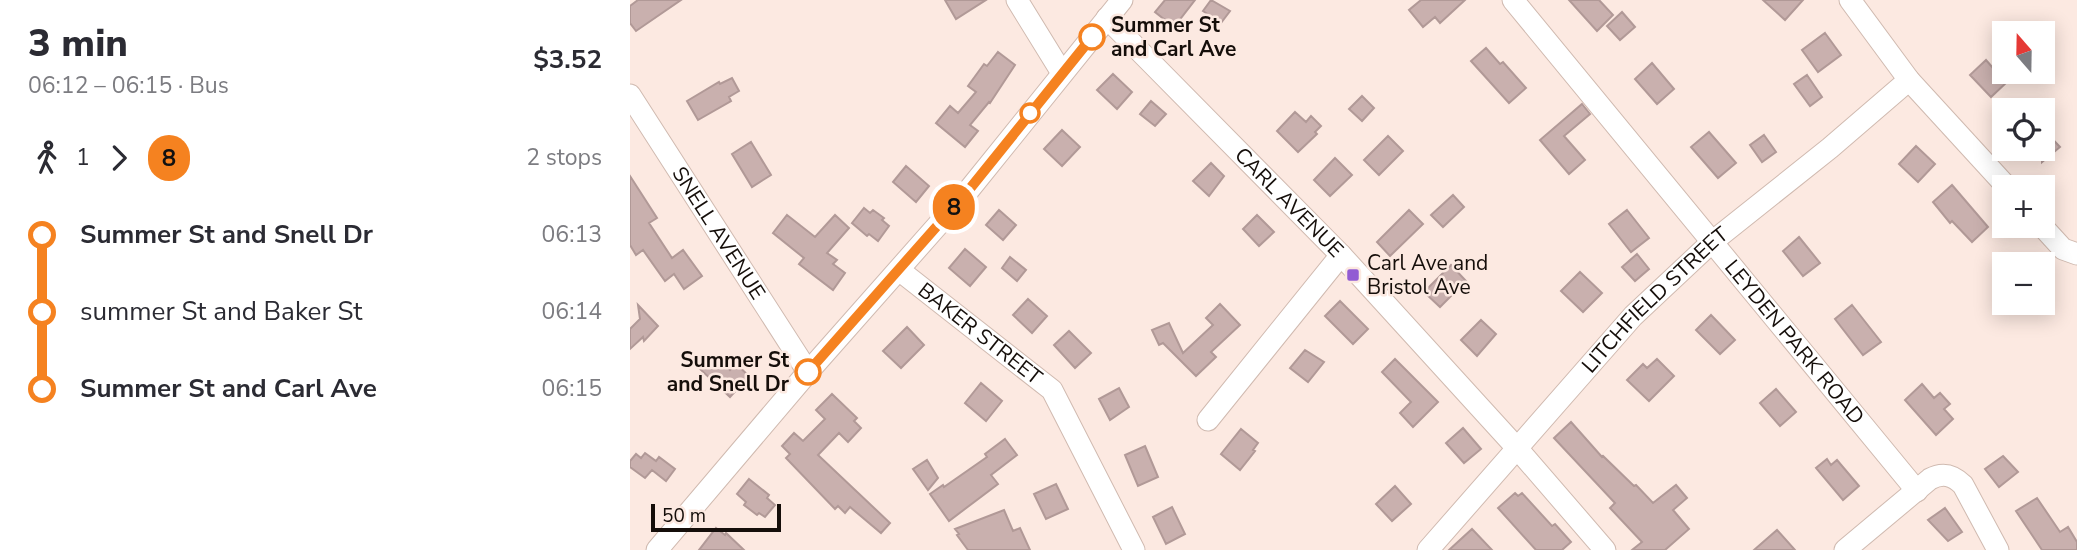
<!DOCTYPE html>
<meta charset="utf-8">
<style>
:root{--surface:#fff;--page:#f7f7f7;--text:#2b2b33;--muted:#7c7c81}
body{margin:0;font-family:"Nunito Sans",sans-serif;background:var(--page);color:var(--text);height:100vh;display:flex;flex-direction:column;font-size:26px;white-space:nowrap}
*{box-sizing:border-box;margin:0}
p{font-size:23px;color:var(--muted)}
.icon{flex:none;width:38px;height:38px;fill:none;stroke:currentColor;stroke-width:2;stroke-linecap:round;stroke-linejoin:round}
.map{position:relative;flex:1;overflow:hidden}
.panel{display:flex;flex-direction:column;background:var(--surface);width:630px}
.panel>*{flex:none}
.badge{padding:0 14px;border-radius:23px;font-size:24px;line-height:46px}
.needle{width:46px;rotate:340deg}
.buttons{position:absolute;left:1362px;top:21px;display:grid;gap:14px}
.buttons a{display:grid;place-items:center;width:63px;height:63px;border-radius:0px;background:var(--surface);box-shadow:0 4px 18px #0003;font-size:35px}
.scale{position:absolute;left:21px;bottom:18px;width:130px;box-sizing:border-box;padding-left:7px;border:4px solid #150e0a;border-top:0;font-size:19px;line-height:24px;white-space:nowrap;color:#150e0a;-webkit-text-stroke:5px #fce9e1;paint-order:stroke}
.map>.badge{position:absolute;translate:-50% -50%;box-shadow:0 0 0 4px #fff}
.legs{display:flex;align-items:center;gap:10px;height:77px;padding:0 28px;font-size:23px}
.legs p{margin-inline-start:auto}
.summary{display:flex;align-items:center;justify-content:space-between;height:119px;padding:0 28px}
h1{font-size:38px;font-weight:800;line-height:52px}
ul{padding:0 28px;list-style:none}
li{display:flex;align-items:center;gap:24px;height:77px;font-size:26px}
li i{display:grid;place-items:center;width:10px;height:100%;margin:0 9px;background:currentColor}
li i::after{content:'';width:18px;height:18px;margin:-9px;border:5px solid;border-radius:50%;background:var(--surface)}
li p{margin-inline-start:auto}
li:first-child i{background:linear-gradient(#0000 50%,currentColor 0)}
li:last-child i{background:linear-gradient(currentColor 50%,#0000 0)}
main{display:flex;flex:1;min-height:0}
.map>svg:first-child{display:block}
</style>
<main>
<section class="panel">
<div class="summary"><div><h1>3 min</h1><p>06:12 – 06:15 · Bus</p></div><b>$3.52</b></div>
<div class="legs"><svg class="icon" aria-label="walk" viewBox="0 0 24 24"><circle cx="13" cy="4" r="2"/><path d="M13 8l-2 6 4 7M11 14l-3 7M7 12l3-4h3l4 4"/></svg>1<svg class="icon" aria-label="forward" viewBox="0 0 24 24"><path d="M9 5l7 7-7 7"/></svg><b class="badge" style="background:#f58220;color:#111">8</b><p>2 stops</p></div>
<ul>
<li><i style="color:#f58220"></i><b>Summer St and Snell Dr</b><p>06:13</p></li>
<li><i style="color:#f58220"></i><span>summer St and Baker St</span><p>06:14</p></li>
<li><i style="color:#f58220"></i><b>Summer St and Carl Ave</b><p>06:15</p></li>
</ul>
</section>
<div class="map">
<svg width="1447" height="550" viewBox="0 0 1447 550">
<rect width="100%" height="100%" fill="#fce9e1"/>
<path fill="#c9b0ae" stroke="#b19997" stroke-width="2" d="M8,0H51L6,31L0,23V6Z
M315,0H356L326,19Z
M535,0H565L544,27L525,12Z
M581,0L600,11L591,23L573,11Z
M791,0H835L810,23L805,17L793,27L779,10Z
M939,0H969L983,15L967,31Z
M1133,0H1173L1155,20Z
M992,12L1005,27L990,40L977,26Z
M1195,33L1211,55L1188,72L1172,50Z
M856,48L870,64L873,62L896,88L879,103L841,61Z
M368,52L385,65L360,103L359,102L340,125L348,131L335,147L306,123L320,106L328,113L346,92L338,86L354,64L357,66Z
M1356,60L1376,83L1361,97L1340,75Z
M1022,63L1044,89L1027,104L1005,79Z
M483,74L502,92L487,109L467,90Z
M1177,75L1192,97L1180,106L1164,84Z
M102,78L109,91L99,97L101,101L68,120L57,101L89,82L90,84Z
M732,96L744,108L732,121L719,109Z
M521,101L536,114L525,126L510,114Z
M952,104L960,114L934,136L955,160L939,174L910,140Z
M665,112L676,122L681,116L691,126L685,132L687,134L668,152L647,131Z
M1412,128L1430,147L1412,162Z
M432,130L450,147L432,166L414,149Z
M1079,132L1106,163L1088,178L1061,147Z
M1134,135L1146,152L1132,162L1120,145Z
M758,136L773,151L749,175L734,160Z
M121,142L141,175L122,187L102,154Z
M1286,146L1305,164L1288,182L1269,164Z
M705,158L722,175L700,196L684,180Z
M581,163L594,176L579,196L563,181Z
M276,166L299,186L286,202L263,182Z
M0,176L27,218L19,223L42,258L53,250L72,276L54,289L44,274L35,281L13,250L6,255L0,245Z
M1322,185L1358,227L1342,242L1322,221L1320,223L1303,202Z
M823,195L834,207L813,227L801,215Z
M234,208L240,213L243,210L254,218L252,220L259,226L248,241L239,234L237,236L222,223Z
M369,210L386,225L373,240L356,225Z
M779,210L793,224L760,256L747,242Z
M997,210L1019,238L1001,252L979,224Z
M157,215L185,237L205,215L219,228L197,253L207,260L203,264L215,273L203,290L169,264L174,258L143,233Z
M627,215L644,232L629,246L613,229Z
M1169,237L1190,263L1173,276L1153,251Z
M335,249L356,267L340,286L319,268Z
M1007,254L1019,269L1005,281L992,267Z
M380,257L396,270L387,281L372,268Z
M821,265L836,281L810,307L794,292Z
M950,272L972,293L953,312L931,291Z
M398,299L417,316L402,333L383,315Z
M710,301L738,329L723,344L695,316Z
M590,304L610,325L581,352L586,357L566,376L533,343L529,345L522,330L539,323L553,353L583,325L576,318Z
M8,305L28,326L14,341L13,337L0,349V329L10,319Z
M1222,305L1251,342L1233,355L1205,319Z
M1081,315L1105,340L1090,354L1066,330Z
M851,320L866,334L847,356L831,340Z
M277,327L294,345L271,368L253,351Z
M439,331L461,353L445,368L424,345Z
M675,350L694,362L678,382L660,368Z
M79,359L87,366L91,361L100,370L106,364L119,376L100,397L70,369Z
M765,359L808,402L783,427L770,413L781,402L752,372Z
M1027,359L1044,376L1019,401L997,380L1013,364L1017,368Z
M351,383L372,401L356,421L335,403Z
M1292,384L1304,398L1310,393L1320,404L1314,409L1323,419L1306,435L1275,400Z
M489,388L499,407L480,420L469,399Z
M1146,389L1166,412L1150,426L1130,403Z
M202,394L227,418L224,421L231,428L218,442L209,433L188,455L260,523L251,533L220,507L215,513L208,506L205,509L156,458L160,454L152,446L164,433L173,441L195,419L186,410Z
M941,422L972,457L973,456L1004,486L1006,485L1023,503L1046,485L1057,498L1043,510L1059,529L1035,550H1002L1012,542L980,508L985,503L924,438Z
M833,428L851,449L834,463L816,443Z
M611,429L628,443L623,450L625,451L610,470L591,454Z
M375,439L387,455L361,475L368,484L319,521L300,494L313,485L314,487L357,457L355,454Z
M515,446L528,477L508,486L495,455Z
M15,453L26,461L29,457L45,469L36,481L22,470L15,478L0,467V461L6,454L11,458Z
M1373,456L1388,472L1369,487L1355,469Z
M1197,459L1201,465L1207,460L1229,486L1213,500L1186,468Z
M297,460L308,478L298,490L283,469Z
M119,479L139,495L137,498L145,505L135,517L129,513L127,515L114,505L116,502L107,494Z
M426,484L438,509L416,519L404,494Z
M765,486L781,504L762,521L746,504Z
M885,493L888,496L892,493L922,526L925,524L941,542L932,550H906L868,508Z
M1407,498L1430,532L1438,527L1447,542V550H1412L1386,511Z
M542,507L555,534L536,544L523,517Z
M1315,508L1332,532L1318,541L1298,520Z
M374,510L383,531L390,528L400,550H338L327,535L329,534L325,529Z
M86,528L95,535L96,533L114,550H69Z
M842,529L862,550H819Z
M1147,530L1165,550H1124Z"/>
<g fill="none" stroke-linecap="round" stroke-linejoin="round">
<defs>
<g id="minor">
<path d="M387,0L432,73"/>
<path id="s1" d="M883,0L1287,491"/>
<path d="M1220,0L1279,80L1377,187"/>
<path id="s2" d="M477,18L711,255L886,447L975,550"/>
<path id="s3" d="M0,95L178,372"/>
<path d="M1412,226L1433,249L1447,254"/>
<path id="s4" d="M269,270L422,390L504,550"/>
<path d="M578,420L711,255"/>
<path d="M27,550L178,372L338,191L492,0"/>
<path id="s5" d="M798,550L1003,316L1082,242L1200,148L1279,80"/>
<path d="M1215,550L1300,479C1313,472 1323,475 1333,485L1368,550"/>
</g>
</defs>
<use href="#minor" stroke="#d0bab0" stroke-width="23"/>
<use href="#minor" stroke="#fff" stroke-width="21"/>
</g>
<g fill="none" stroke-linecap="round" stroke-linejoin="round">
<defs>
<path id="line-1" d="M178,372L338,191L462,37"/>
</defs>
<use href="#line-1" stroke="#fff" stroke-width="16"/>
<use href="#line-1" stroke="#f58220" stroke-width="10"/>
</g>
<g fill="#fff" stroke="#f58220" stroke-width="3.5">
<circle cx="462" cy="37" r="12"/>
<circle cx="400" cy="113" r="9"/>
<circle cx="178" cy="372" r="12"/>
</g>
<rect fill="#925bd3" stroke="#fce9e1" stroke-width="2.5" x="716" y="268" width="14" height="14" rx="3.5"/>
<g text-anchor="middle" stroke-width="5" stroke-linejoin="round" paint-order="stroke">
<g font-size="21" font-weight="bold" fill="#150e0a" stroke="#fce9e1" text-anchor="start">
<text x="481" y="32">Summer St<tspan x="481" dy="24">and Carl Ave</tspan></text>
<text x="159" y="367" text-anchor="end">Summer St<tspan x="159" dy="24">and Snell Dr</tspan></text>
</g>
<g font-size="21" fill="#150e0a" stroke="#fce9e1">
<text dy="7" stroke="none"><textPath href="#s2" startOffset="259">CARL AVENUE</textPath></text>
<text dy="7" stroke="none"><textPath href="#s3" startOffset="164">SNELL AVENUE</textPath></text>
<text dy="7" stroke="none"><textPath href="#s5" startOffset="338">LITCHFIELD STREET</textPath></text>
<text dy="7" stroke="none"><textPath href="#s4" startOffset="103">BAKER STREET</textPath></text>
<text dy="7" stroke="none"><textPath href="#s1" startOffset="443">LEYDEN PARK ROAD</textPath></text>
</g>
<g font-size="21" fill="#150e0a" stroke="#fce9e1" text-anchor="start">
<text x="737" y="270">Carl Ave and<tspan x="737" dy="24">Bristol Ave</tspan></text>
</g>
</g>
</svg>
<div class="buttons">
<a><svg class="needle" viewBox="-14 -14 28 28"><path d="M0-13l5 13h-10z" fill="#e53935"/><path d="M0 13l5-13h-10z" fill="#7c7c81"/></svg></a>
<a><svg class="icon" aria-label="locate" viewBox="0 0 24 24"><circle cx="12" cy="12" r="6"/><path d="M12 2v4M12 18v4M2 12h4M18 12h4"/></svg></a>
<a>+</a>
<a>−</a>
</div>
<div class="scale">50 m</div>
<b class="badge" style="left:324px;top:207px;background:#f58220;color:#111">8</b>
</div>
</main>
